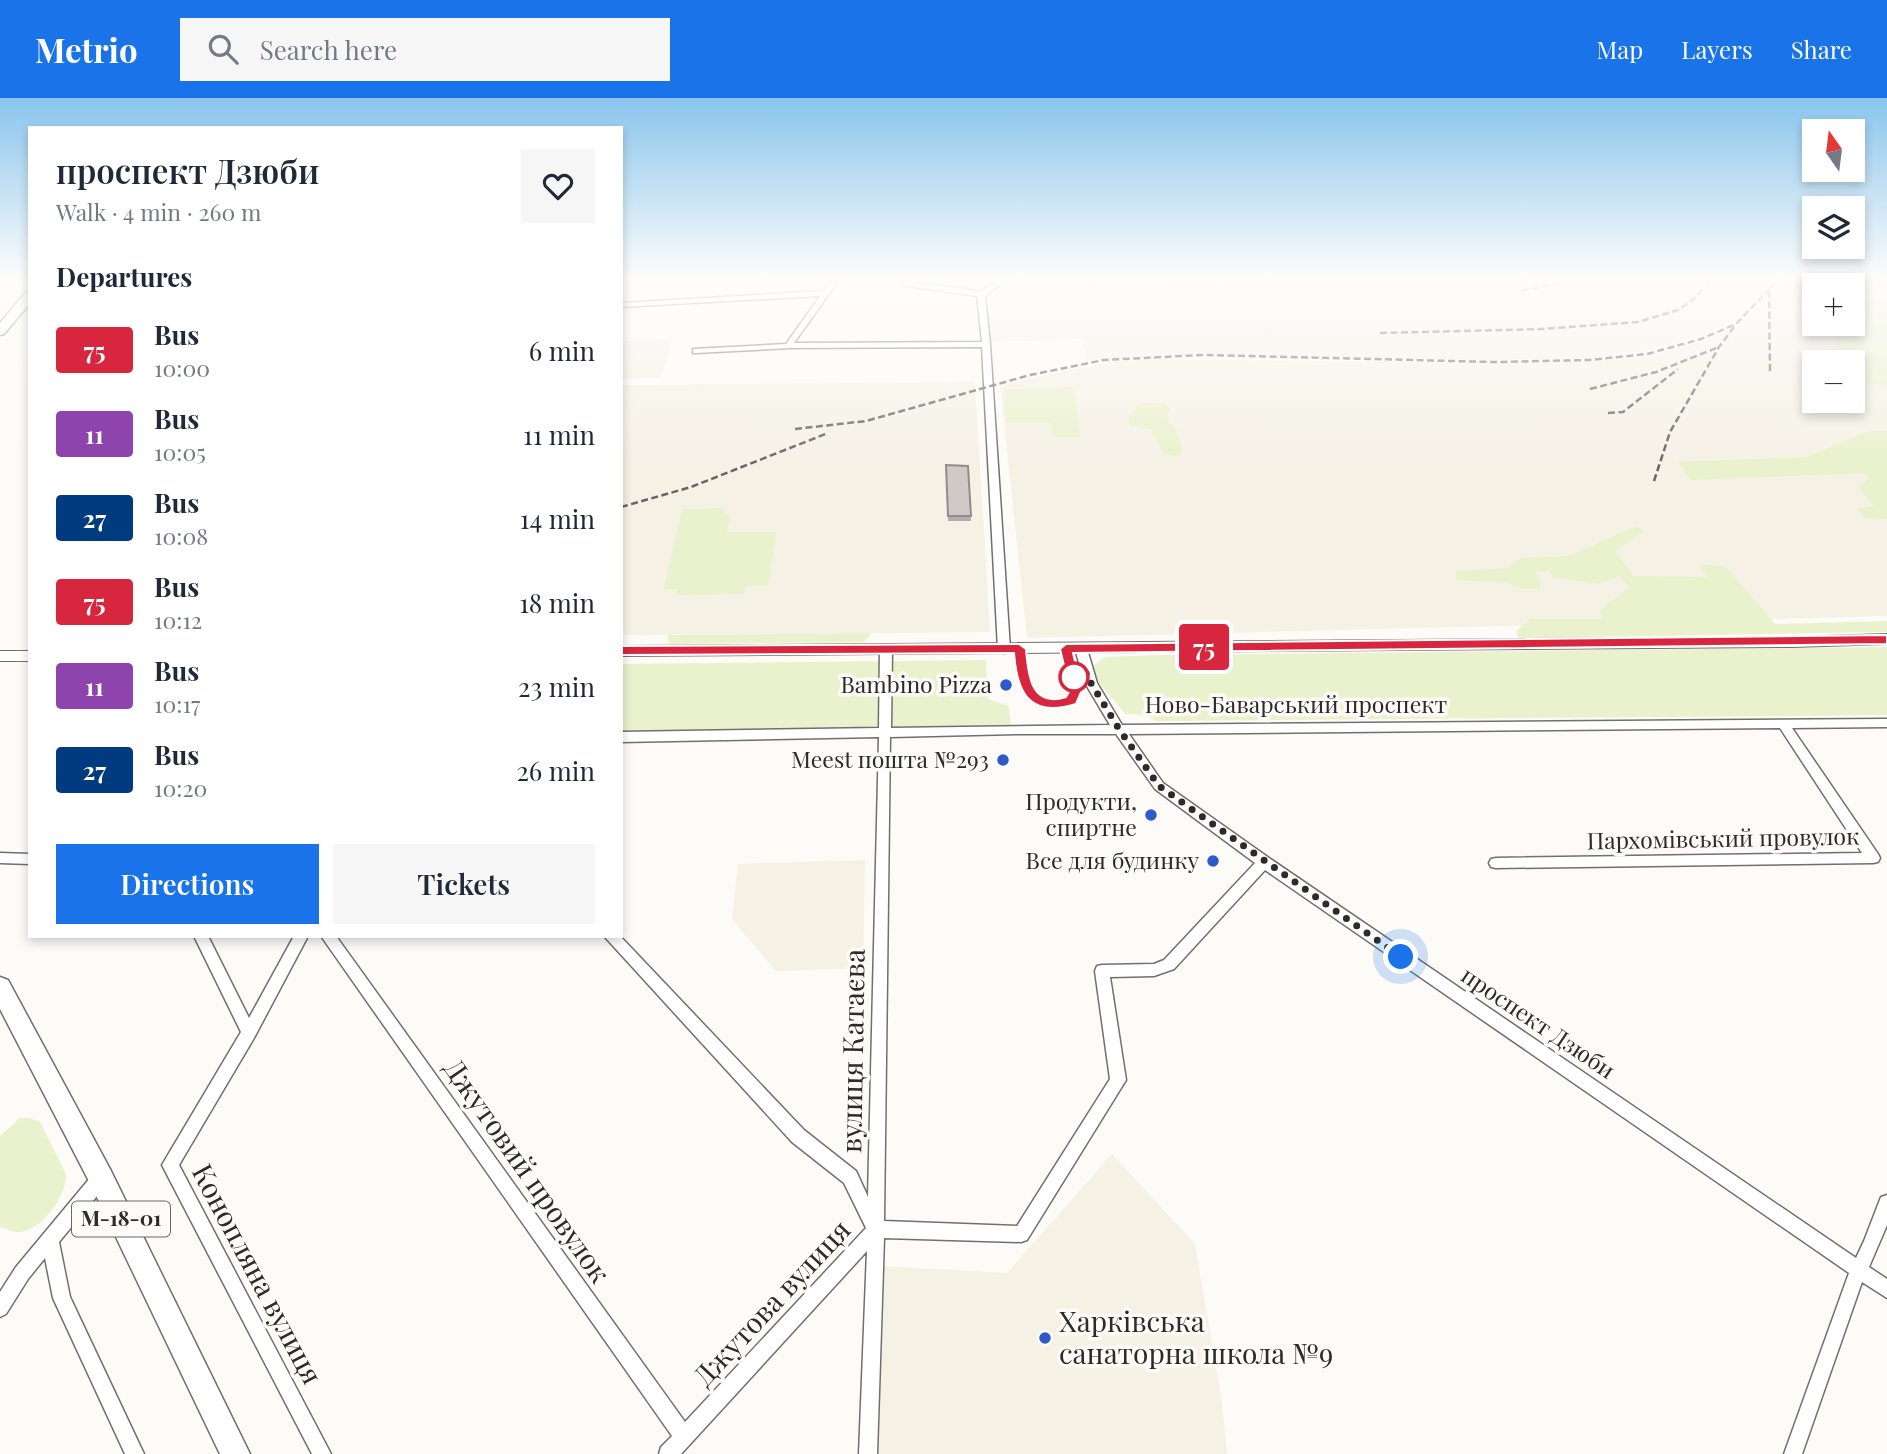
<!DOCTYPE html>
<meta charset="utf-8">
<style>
:root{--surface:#fff;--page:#f6f6f7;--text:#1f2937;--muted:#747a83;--accent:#1a73e8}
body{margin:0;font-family:"Playfair Display",serif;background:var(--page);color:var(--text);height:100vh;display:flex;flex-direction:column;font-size:26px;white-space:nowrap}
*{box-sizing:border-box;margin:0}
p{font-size:23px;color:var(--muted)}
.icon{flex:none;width:38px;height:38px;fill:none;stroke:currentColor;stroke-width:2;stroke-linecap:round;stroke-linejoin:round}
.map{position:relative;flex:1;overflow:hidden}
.details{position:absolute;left:28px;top:28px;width:595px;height:812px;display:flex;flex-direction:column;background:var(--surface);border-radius:0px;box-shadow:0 4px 10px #0003}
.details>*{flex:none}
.badge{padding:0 14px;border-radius:5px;font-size:24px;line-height:46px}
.needle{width:46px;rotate:346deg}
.controls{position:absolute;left:1802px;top:21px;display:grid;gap:14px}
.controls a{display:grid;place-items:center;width:63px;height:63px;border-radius:0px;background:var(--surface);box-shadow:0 4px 10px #0003;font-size:35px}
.you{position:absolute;width:35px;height:35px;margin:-18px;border:5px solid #fff;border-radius:50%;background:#1a73e8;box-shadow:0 0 0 10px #1a73e833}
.map>.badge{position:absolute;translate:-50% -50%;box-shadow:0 0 0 4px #fff}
h2{padding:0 28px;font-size:26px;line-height:63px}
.round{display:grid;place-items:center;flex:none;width:74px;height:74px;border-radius:0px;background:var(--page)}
.head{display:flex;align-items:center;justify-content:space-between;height:119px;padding:0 28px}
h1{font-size:33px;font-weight:600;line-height:52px}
.primary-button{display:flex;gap:14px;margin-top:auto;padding:14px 28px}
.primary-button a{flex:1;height:80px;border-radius:0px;background:var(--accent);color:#fff;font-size:28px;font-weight:600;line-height:80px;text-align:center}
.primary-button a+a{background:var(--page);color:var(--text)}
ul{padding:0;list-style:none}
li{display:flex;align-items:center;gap:21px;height:84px;padding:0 28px}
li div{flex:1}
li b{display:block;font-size:26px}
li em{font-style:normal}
li .badge{min-width:77px;font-weight:700;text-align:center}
header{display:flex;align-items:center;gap:42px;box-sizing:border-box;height:98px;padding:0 35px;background:var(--accent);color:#fff}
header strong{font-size:33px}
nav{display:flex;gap:38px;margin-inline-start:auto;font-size:24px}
.search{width:490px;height:63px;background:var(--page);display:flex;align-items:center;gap:18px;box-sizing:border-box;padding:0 24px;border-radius:0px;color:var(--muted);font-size:26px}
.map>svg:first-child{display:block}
</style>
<header>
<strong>Metrio</strong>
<div class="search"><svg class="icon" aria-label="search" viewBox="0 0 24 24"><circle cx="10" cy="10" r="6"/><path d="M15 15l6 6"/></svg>Search here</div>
<nav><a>Map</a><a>Layers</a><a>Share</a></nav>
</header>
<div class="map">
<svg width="1887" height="1356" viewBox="0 0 1887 1356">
<rect width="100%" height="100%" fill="#fdfbf7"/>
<path fill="#f5f1e5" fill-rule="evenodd" d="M1071,179H1264L1266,181L1073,187Z
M1267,179H1776L1731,225L1698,239L1646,253L1588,260L1490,262L1201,256L1154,257L1086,263L1082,241L990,244L987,199L998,191L1269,184Z
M1786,179H1887V518L1027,540L1000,287L1108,264L1151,261L1492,265L1588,264L1647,258L1697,245L1742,227L1759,205ZM1815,187H1853V226H1815ZM1815,264H1853V303H1815Z
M672,241L661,280L621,281V243Z
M975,284L990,534L621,537V287Z
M865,762L863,870L776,873L732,821L738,766Z
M1112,1056L1195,1146L1222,1305L1227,1356H875L881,1168L1007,1175Z"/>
<path fill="#eaf1cd" d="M1860,200L1887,206V289L1853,283V264H1841L1833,240L1844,232L1838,226H1853V202Z
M1074,289L1080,339H1052L1051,325H1006L1003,291Z
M1147,305H1165L1170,310L1167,322L1176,331L1182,352L1177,359L1163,355L1151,331L1130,328L1128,320L1137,307Z
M1868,333H1887V421L1864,420L1857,411L1874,408L1858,389L1869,380L1865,375L1691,382L1678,364L1806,359Z
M725,410L724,416H730L727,434H776L768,487L745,488L744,496L676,497L677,491H664L682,411Z
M1635,429L1644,433L1615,453L1633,478L1707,479L1699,466L1726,469L1775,526L1887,523V534L1518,540L1516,533L1531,521H1603L1600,512L1630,489L1618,478L1599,486L1553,479L1549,473L1535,474L1540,482V490L1523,491L1509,485L1456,482V473L1508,470L1521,460L1569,458Z
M872,535L864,544L669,546L667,537Z
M1887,549V617L1156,623L1145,617L1125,616C1116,603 1094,582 1090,570L1105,559L1161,557Z
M986,562L988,601L1009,608L1011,628L621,635V566Z
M20,1020H30L40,1024L66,1076C67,1097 43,1131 21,1134C14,1135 7,1131 0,1129V1038Z"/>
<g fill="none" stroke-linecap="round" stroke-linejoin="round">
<defs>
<path id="minor" d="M833,179H841L794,245L982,244L977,198L906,188L902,186L906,184L966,191L980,194L1002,179H1011L985,198L990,246L1010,551L1008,554L1004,555L998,551L982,249L790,250L696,255H693V251L786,246L820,198L621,209V205L823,193Z
M886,547L892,551L891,630L1110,627L1085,585L1075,551L1081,547L1087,551L1097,585L1122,627L1887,621V629L1792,630L1878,756L1880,760L1878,764L1873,765L1496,770L1491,769L1489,765L1491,761L1496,760L1862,755L1780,630L1129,636L1163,685L1269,760L1856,1160L1864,1143L1881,1099L1887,1097V1127L1869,1169L1887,1181V1200L1862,1184L1802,1356H1784L1849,1175L1265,772L1174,871L1154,878L1110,879L1126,982L1027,1142L1021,1144L884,1140L877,1356H859L867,1153L681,1356H659L661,1349L672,1338L321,838H336L685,1324L866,1130L844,1085L792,1044L604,838H620L804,1032L856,1073L868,1099L879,639L621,644V634L879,630L880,551ZM1017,636H1116L1155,691L1255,765L1164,862L1154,866L1102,867L1097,868L1095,873L1110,981L1017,1128L884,1123L890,639Z
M0,755L30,756V766L0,765Z
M194,838H208L249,920L294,838H308L254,940L179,1067L331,1356H312L162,1067L241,934Z
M101,1072L107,1074L109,1080L107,1086L59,1144L70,1199L144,1356H125L53,1200L45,1160L28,1181L6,1216L0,1219V1194L16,1169L95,1074Z"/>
<path id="major" d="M1887,536V546L1793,549L621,558V548L1793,539Z
M0,553H30V563H0Z"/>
<path id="highway" d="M30,193V205L4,236L0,237V225L26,194Z
M0,879L8,882L110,1071L250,1356H220L92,1089L0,911Z"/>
</defs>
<use href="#minor" stroke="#71706c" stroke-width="3"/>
<use href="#major" stroke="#71706c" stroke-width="2"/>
<use href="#highway" stroke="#71706c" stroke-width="3"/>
<use href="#minor" fill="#fff" fill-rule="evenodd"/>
<use href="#major" fill="#fff" fill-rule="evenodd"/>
<use href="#highway" fill="#fff" fill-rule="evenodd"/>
<path stroke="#666562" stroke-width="2.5" stroke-dasharray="7 3.5" stroke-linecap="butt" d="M0,180L21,179
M1522,193L1585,179
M1380,235L1542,231L1638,224L1678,212L1695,200L1714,179
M1770,273L1769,195L1772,187
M1590,291L1656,274L1719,249
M1608,315L1623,314L1678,271
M795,331L866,323L1030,277L1104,262L1202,257L1495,264L1589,262L1647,256L1701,241L1736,226L1781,179
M1654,383L1670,334L1719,249L1734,229
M621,409L691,389L828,335"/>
</g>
<path fill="#b2adac" d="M946,367L968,368L971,423H948Z"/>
<path fill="#cfc9c8" stroke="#918d8c" stroke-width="2" d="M946,367L968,368L971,418H948Z"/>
<linearGradient id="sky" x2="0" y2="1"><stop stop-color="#8ac5ed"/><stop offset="0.49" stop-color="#fefdfb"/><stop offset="1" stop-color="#fefdfb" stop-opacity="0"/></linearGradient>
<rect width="1887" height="369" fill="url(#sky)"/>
<path fill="#d7263d" stroke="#fff" stroke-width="2" d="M1887,537V546L1073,555L1082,592L1076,606C1031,620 1017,597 1014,555L621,557L615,553L621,548L1019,546L1026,551C1028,577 1031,610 1066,599L1070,592L1060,551L1066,546Z"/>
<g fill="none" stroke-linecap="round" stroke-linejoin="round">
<path stroke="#2c2b29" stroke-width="7" stroke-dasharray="0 12.6" d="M1074,579L1088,575L1091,585L1119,631L1159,688L1401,859"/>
</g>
<circle fill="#fff" stroke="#d7263d" stroke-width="3.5" cx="1074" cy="579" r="14"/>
<g fill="#2e59c8" stroke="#fdfbf7" stroke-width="2.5">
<circle cx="1006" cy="587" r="7"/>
<circle cx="1003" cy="662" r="7"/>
<circle cx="1151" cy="717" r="7"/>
<circle cx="1213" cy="763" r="7"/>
<circle cx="1045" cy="1240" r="7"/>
</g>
<g text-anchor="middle" stroke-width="7" stroke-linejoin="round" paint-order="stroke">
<rect fill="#fdfbf7" stroke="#6b6967" stroke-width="2" x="72" y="1103.5" width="98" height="35" rx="5"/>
<g font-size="21" font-weight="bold" fill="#2c2b29">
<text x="121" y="1128">М-18-01</text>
</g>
<g font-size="23" fill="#2c2b29" stroke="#fdfbf7" text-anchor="end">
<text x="992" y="595">Bambino Pizza</text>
<text x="989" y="670">Meest пошта №293</text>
<text x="1137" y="712">Продукти,<tspan x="1137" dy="26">спиртне</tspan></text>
<text x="1199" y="771">Все для будинку</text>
</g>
<g font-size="23" fill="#2c2b29" stroke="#fdfbf7">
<text x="1296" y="615">Ново-Баварський проспект</text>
<text transform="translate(1723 741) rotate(-1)" y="8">Пархомівський провулок</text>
<text transform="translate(1538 925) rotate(34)" y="8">проспект Дзюби</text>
</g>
<g font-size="28" fill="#2c2b29" stroke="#fdfbf7">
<text transform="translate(853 953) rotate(-89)" y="10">вулиця Катаєва</text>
<text transform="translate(527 1073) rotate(55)" y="10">Джутовий провулок</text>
<text transform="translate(257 1176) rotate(62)" y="10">Конопляна вулиця</text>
<text transform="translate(772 1205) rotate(-47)" y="10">Джутова вулиця</text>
</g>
<g font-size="28" fill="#2c2b29" stroke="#fdfbf7" text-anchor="start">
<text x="1059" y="1234">Харківська<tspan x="1059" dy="32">санаторна школа №9</tspan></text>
</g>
</g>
</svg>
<div class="controls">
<a><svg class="needle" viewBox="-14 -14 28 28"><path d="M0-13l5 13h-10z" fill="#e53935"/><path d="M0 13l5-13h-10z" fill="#747a83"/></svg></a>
<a><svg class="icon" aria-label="layers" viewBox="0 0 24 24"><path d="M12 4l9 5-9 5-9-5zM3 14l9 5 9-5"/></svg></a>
<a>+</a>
<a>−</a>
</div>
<div class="you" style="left:1401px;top:859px"></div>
<b class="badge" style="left:1204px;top:549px;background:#d7263d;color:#fff">75</b>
<section class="details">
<div class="head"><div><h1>проспект Дзюби</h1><p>Walk · 4 min · 260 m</p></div><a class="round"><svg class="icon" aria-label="heart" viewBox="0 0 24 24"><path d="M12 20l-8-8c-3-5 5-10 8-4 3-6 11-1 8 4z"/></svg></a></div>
<h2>Departures</h2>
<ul>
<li><span class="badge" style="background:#d7263d;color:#fff">75</span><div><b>Bus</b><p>10:00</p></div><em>6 min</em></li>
<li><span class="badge" style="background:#8e44ad;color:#fff">11</span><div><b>Bus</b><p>10:05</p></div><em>11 min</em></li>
<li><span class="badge" style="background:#003b80;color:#fff">27</span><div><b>Bus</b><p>10:08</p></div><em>14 min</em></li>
<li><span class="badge" style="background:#d7263d;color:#fff">75</span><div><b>Bus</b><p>10:12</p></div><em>18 min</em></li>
<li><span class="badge" style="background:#8e44ad;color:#fff">11</span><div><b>Bus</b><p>10:17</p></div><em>23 min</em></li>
<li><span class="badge" style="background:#003b80;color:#fff">27</span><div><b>Bus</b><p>10:20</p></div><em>26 min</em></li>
</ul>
<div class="primary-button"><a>Directions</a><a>Tickets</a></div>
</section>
</div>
